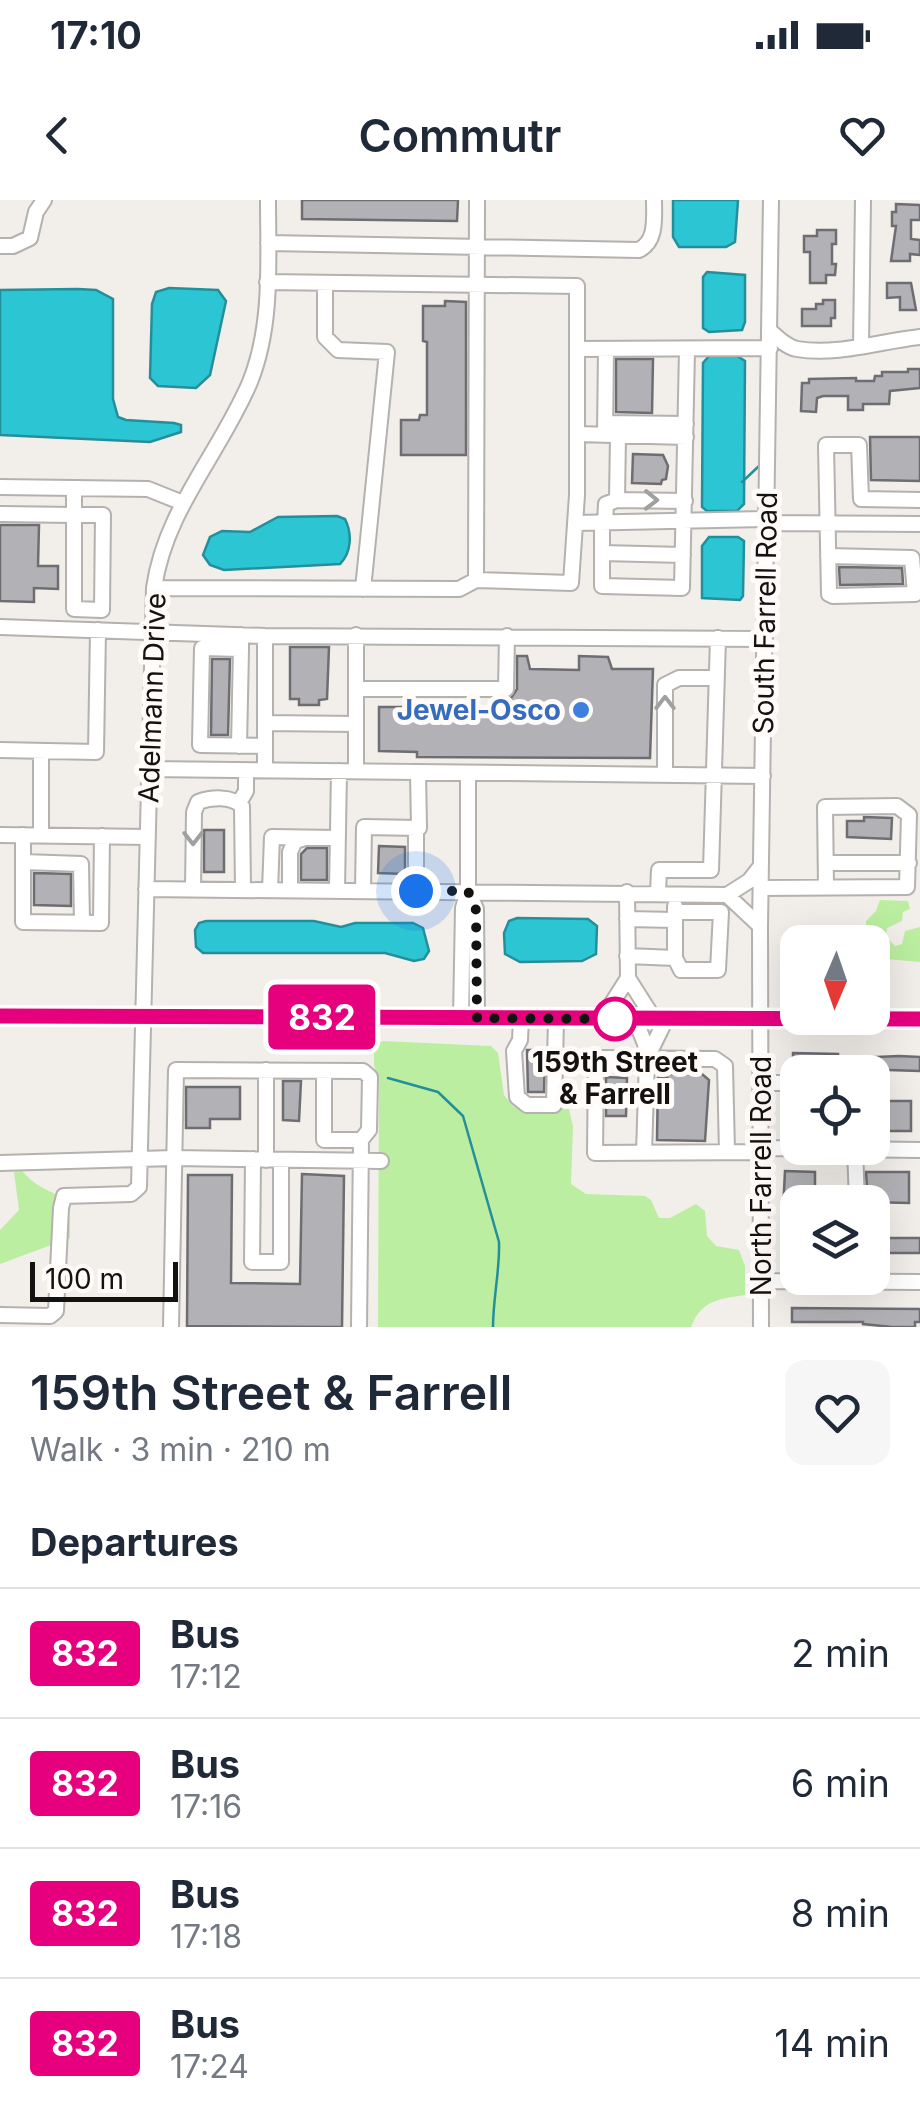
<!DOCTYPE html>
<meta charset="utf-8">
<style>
:root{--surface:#fff;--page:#f6f6f7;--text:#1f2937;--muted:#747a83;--line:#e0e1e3}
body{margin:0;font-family:Inter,sans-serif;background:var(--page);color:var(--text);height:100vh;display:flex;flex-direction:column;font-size:38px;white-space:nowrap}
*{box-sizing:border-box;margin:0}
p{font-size:32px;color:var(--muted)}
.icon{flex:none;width:55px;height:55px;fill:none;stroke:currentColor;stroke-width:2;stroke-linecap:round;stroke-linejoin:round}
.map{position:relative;height:1127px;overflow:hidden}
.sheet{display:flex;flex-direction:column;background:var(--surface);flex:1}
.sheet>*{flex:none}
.badge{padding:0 20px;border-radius:8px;font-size:35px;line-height:65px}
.needle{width:65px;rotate:182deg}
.buttons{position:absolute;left:780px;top:725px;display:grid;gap:20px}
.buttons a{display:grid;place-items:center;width:110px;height:110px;border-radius:20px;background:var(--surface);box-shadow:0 10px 40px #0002;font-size:50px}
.scale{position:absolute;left:30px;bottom:25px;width:148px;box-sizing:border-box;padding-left:10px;border:5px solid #131211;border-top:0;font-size:28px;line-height:35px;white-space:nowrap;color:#131211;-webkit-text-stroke:8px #fefbf9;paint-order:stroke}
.you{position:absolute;width:50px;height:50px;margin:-25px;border:8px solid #fff;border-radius:50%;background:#1a73e8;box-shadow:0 0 0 15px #1a73e833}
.map>.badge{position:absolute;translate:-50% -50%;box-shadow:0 0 0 5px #fff}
h2{padding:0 30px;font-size:38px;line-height:90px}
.round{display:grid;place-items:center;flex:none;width:105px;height:105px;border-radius:20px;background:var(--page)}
.summary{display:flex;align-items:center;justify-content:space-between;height:170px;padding:0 30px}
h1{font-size:48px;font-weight:600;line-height:75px}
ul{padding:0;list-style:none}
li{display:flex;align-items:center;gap:30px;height:130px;padding:0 30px;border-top:2px solid var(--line)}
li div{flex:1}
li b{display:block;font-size:38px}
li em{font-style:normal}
li .badge{min-width:110px;font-weight:700;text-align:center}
.status{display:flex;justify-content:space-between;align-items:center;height:70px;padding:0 50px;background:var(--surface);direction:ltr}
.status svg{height:28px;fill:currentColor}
header{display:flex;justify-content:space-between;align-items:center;height:130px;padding:0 30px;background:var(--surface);font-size:45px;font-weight:600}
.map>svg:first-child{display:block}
</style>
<div class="status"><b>17:10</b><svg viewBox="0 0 49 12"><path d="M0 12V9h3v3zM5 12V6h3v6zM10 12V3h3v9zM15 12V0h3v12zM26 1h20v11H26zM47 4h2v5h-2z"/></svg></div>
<header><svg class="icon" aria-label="back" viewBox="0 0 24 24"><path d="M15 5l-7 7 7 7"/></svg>Commutr<svg class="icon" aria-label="heart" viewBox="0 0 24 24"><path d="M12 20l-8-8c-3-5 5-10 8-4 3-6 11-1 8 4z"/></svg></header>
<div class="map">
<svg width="920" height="1127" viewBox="0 0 920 1127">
<rect width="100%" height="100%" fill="#f2eeea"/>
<path fill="#bbeea0" d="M880,700L908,701L910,709L903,712L902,721L887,728L886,736L895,746L902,744L905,731L920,727V762L886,759L873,763L872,742H859L866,733V721L876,711Z
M382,841L491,846L498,853L504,895L514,907L569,909L573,927L571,984L586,994L645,996L651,1000L659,1018H670L696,1004L705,1011L707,1036L716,1046L739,1050L745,1066V1095C719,1099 701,1100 691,1127H378L379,884L374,865V848Z
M22,971C51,1004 72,981 70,1038L0,1064V1030L19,1010L14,972Z"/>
<path fill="#2cc5d4" stroke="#248f9a" stroke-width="2.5" d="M673,0H738L735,42L726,47H679L673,37Z
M707,72L745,75V122L742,130L709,132L703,128V77Z
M169,88L218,90L226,101L210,175L196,188L158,186L150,178L152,104L156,92Z
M78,89L96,90L113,99V199L118,217L126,220L174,223L181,225V232L150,242L0,235V90Z
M709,156H737L745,161L744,304L737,311H707L702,307L703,163Z
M337,316L345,319C352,333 352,352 340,364L224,370L210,365L203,355L210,337L222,331L250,332L278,317Z
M709,337H738L744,341L743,396L740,400L702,398V346Z
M517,718L588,719L597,726L596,754L582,761L520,762L505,754L504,733L509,721Z
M206,721H314L341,727L355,723H413L423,728L429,751L424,759L414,761L385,753H203L196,747L195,730L199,723Z"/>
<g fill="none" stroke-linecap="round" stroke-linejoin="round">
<path stroke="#248f9a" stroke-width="2.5" d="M742,282L759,266
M388,878L438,892L463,916L499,1042C500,1070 493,1098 493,1127"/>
</g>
<path fill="#b2b2b6" stroke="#6e6d71" stroke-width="2.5" d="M302,0H458L457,21L302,19Z
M896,4L920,5V20H911V39L920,40V55L910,54V61H891L896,26H892V12H896Z
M817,30H836V44H832V64H836L835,75H826V83H810V52H804V36H817Z
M887,83H911L916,110H900V97L887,98Z
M823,100H835V118H831V126H802V109H816V104H823Z
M445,101L466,102V255H401V220H419L420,215H427V142L423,141V106H445Z
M616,159H653L652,213L616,212Z
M908,169H920V188L890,191L889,204H863V210H848V196H823L817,198L816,212L801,211L802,183H809V179L856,178V181H874L875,176H882V172H908Z
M870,237H920V281L871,280Z
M633,254L663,255L668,266L666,279L662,280L661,284L632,283Z
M0,325H39L38,366H58V389L34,388V402L0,401Z
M839,367L902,368L903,384L840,385Z
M290,447H329L327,499L319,500V505H299V499H290Z
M517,456H527L530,469L579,470V456L608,457L612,469H653L650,558L417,557V552L379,551V507H426V512L511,513V498L517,489Z
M212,459H230L228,535H211Z
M864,617L892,618L891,639L847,637V621H864Z
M204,630H224V672H204Z
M379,646L405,647V674L378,673Z
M307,648H327V680H301V654Z
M34,673L71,674V706L34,705Z
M527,850H545L544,892H528Z
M793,853L838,854V872H793Z
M899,856L920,857V871L856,869V858Z
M667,874H702L709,880L705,941L657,940L658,878H667Z
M606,877L627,878L626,916H606Z
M283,881H301L299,921L283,920Z
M186,887H240V919H210V928H186Z
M872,901H911V931H872Z
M785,971L815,972V987H800L798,1056L785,1055V1030H782Z
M866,972H909V1003L868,1002Z
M302,974L344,976L342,1127L187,1126L188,975H232L231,1083L300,1084Z
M872,1038H920V1053H872Z
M792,1108L920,1109V1122H915V1127H892L863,1124V1122H792Z"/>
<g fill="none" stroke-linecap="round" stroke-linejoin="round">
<defs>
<path id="minor" d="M268,43L639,50C657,41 654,18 654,0
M0,46H13L30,38L36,12L44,0
M325,83V137L338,150L387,152L363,389
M770,131C778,138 786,147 797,149C837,156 881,141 920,137
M861,146L863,0
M577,149L770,148
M605,223L686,224
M577,234L686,237
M605,235L606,149
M0,287L148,289L183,303
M617,300L618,235
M0,314L74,315V409L102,410L103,315H74V288
M576,323L766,319
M602,323V386L682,388L687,150
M605,323L606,304L617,300L685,301
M766,323L920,324
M602,353L683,355
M828,356L912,358L915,394L833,396L829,394L826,245H859L861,299L920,300
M476,380L477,0
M154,388L459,389L476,380L571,383L577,295V86L267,82
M0,427L265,436L765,439
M241,435V449L202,448L200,545L265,546
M265,436V570
M356,489H506L507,436
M265,523L356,524
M239,546L241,449
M0,550L96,552L98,430
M41,551V635
M149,569L763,576
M356,571V435
M665,575V485L679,478H717
M239,603L246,591V570
M0,635L148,637
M23,635V722L101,723L102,636
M24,662L81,664L82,723
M826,663H909
M761,688L907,687L909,615L897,606L825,607L826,687
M146,689L727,695L749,681L760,667
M193,689L194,612L198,602C212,597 231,596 242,606L243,690
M270,690L272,637L338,638
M290,690V652L295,641L302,639
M337,690L339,571
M363,690L364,627L419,628L418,572
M416,691V628
M468,691L476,709L477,818
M627,692L628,778L654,819
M658,693L659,670H711L718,438
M727,695L760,726
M627,719L675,720
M627,756L675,758V706
M675,758L681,770H718L721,712H675
M461,818L463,708L468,691V573
M521,818L520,840L514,851L517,897L527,905H554L556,819
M602,819L628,778
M635,819L645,844L647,858L644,953
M647,858L666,819
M324,871V940H361
M761,883H798
M761,948L920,950
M855,949L857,1002
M727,952L725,866L715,859L596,858L595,953L761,952
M253,959L252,1062H281V960
M266,960V870
M0,963L174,958L381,961
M761,1081L920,1082
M0,1115L50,1116L56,1111L61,1008L64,996L131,994L139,987L154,388C165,310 220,253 250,182C273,125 268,60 268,0
M171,1127L176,870L363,871L370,877L369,930L361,940L359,1127
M761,1127L760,726L771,0"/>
<path id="major" d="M0,816L920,819"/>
</defs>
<use href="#minor" stroke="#b4b1ae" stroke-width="18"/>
<use href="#major" stroke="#b4b1ae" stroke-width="21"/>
<use href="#minor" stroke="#fff" stroke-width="14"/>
<use href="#major" stroke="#fff" stroke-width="18"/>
</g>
<defs><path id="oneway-chevron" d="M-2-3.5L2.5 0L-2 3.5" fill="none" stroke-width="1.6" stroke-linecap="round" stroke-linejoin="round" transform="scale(2.5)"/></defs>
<g stroke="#a1a0a0">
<use href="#oneway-chevron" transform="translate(651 300) rotate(1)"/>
<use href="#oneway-chevron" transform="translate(665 503) rotate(-90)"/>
<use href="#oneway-chevron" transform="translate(193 638) rotate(90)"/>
</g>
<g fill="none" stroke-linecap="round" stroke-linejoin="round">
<defs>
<path id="line" d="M0,816L920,819"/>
</defs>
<use href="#line" stroke="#fff" stroke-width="22"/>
<use href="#line" stroke="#e6007e" stroke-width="15"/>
<path stroke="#131211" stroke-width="10" stroke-dasharray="0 18" d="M416,691H468L476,710L477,818L615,819"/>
</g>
<circle fill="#3f7fe0" stroke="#fefbf9" stroke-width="4" cx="581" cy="510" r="10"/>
<circle fill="#fff" stroke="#e6007e" stroke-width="5" cx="615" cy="819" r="20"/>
<g text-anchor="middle" stroke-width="10" stroke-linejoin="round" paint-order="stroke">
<g font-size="28" fill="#131211" stroke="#fefbf9">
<text transform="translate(765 413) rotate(-89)" y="10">South Farrell Road</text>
<text transform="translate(152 498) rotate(-88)" y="10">Adelmann Drive</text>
<text transform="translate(761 976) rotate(-90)" y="10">North Farrell Road</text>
</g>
<g font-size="28" font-weight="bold" fill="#366cbe" stroke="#fefbf9" text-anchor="end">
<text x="561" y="520">Jewel-Osco</text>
</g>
<g font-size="28" font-weight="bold" fill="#131211" stroke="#fefbf9">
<text x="615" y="872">159th Street<tspan x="615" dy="32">&amp; Farrell</tspan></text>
</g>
</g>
</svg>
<div class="buttons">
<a><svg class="needle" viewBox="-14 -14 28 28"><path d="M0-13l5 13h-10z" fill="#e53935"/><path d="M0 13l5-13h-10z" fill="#747a83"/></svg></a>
<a><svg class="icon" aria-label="locate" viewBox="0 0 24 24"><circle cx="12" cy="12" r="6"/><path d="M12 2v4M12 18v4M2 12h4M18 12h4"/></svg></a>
<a><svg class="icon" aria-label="layers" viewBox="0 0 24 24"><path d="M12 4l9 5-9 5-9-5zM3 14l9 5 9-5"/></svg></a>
</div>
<div class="scale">100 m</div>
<div class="you" style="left:416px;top:691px"></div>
<b class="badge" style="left:322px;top:817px;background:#e6007e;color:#fff">832</b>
</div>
<section class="sheet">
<div class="summary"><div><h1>159th Street &amp; Farrell</h1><p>Walk · 3 min · 210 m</p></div><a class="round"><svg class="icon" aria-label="heart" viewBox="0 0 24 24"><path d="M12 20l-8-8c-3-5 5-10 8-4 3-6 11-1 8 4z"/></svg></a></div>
<h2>Departures</h2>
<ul>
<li><span class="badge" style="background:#e6007e;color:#fff">832</span><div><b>Bus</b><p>17:12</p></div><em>2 min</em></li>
<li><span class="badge" style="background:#e6007e;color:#fff">832</span><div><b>Bus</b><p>17:16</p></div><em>6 min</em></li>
<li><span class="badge" style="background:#e6007e;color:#fff">832</span><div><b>Bus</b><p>17:18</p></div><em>8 min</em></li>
<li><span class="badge" style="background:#e6007e;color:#fff">832</span><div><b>Bus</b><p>17:24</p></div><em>14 min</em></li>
</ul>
</section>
